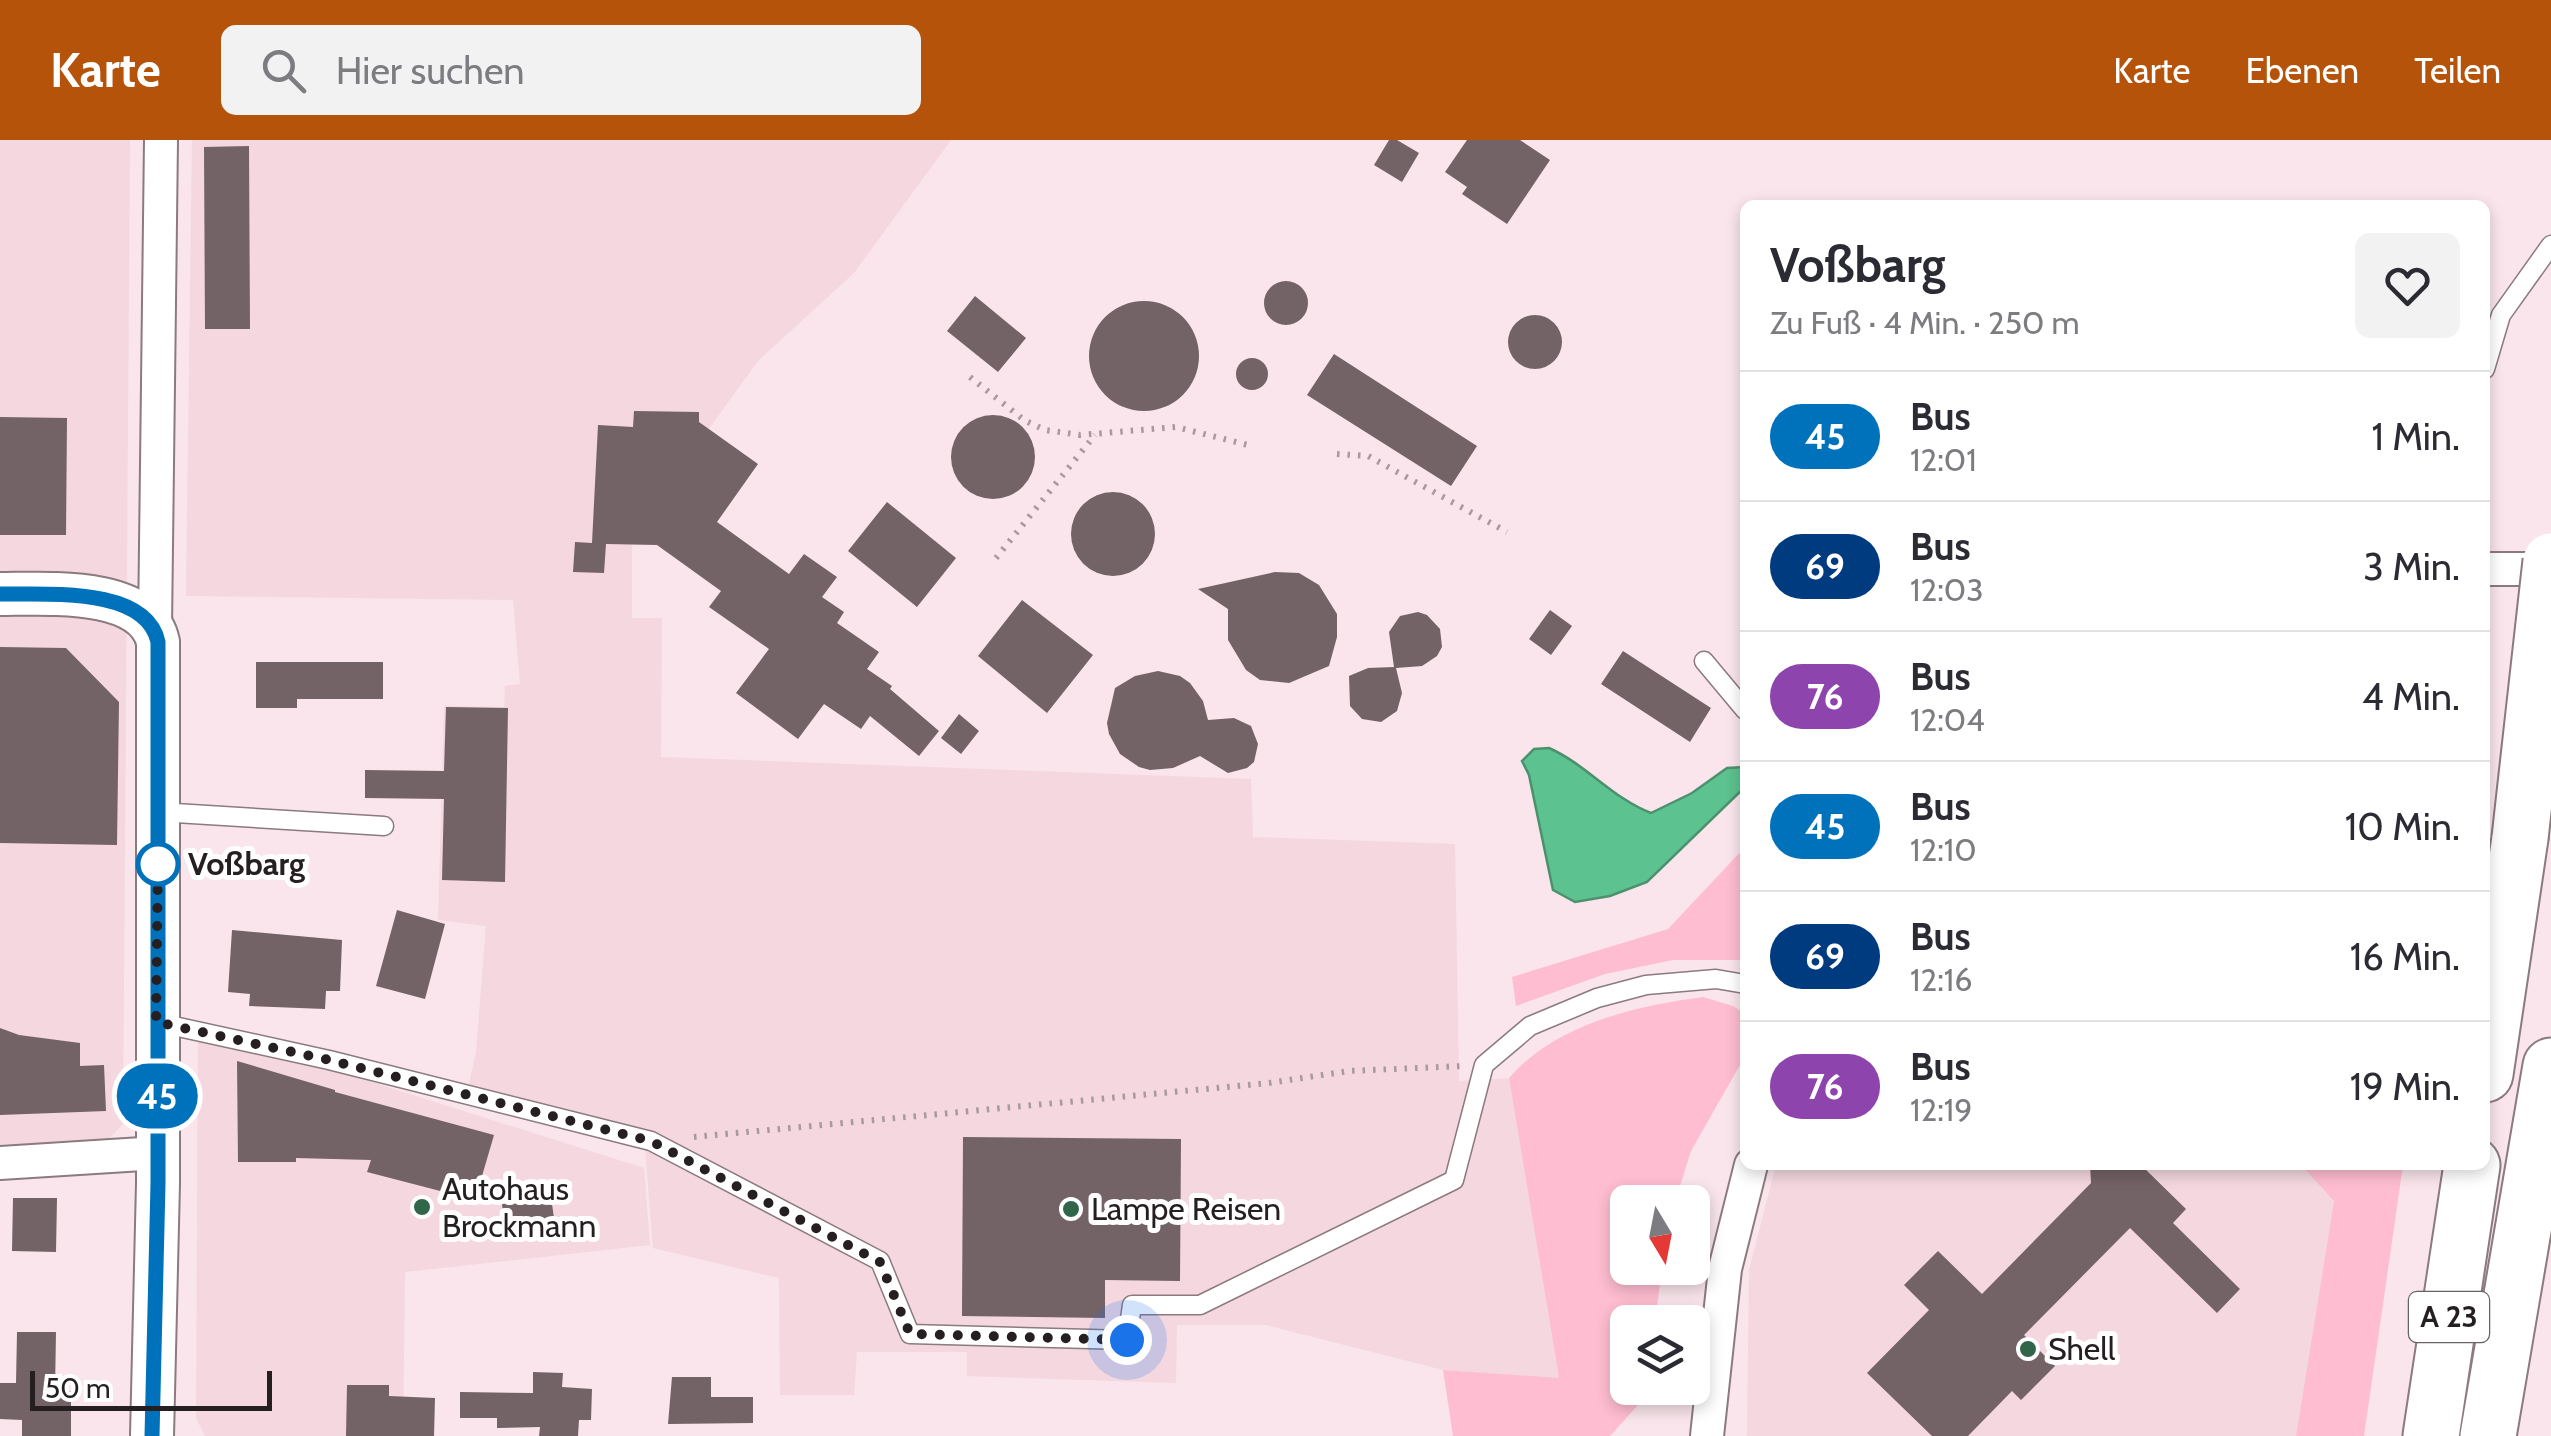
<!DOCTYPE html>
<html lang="de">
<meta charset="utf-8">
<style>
:root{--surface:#fff;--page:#f2f2f3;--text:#2b2b33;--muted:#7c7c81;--line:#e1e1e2;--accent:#b45309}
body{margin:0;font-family:Cabin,sans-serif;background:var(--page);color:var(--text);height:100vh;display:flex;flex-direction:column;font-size:38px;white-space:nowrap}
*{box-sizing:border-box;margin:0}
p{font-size:32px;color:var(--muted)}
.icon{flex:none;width:55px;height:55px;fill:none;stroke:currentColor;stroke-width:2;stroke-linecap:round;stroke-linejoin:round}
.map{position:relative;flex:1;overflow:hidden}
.drawer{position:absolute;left:1740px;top:60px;width:750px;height:970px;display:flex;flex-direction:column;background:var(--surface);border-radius:15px;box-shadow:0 5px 15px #0003}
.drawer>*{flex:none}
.badge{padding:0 20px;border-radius:32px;font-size:35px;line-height:65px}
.needle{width:65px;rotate:170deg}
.tools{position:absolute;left:1610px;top:1045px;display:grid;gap:20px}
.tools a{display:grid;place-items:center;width:100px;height:100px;border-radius:15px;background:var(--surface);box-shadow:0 5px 15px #0003;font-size:50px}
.scale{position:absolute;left:30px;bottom:25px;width:242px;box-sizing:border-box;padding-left:10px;border:5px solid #261f21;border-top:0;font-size:28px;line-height:35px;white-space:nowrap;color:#261f21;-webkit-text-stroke:8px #fff;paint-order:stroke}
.you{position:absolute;width:50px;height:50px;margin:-25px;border:8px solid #fff;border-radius:50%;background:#1a73e8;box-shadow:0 0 0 15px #1a73e833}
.map>.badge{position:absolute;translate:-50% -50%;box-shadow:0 0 0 5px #fff}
.round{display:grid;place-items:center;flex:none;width:105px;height:105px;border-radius:15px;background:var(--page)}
.overview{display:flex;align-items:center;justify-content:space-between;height:170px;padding:0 30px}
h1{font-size:48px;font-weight:800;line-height:75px}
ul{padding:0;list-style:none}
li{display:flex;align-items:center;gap:30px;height:130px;padding:0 30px;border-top:2px solid var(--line)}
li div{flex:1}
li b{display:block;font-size:38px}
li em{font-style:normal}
li .badge{min-width:110px;font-weight:700;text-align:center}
header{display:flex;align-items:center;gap:60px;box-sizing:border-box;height:140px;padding:0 50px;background:var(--accent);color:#fff}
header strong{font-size:48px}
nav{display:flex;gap:55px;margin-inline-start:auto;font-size:35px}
.search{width:700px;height:90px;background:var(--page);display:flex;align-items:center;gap:25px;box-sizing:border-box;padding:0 35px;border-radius:15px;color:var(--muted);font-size:38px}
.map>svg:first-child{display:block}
</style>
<header>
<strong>Karte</strong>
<div class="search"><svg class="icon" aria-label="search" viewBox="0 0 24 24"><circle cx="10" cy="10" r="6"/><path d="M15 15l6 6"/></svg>Hier suchen</div>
<nav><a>Karte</a><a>Ebenen</a><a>Teilen</a></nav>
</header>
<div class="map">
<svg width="2551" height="1296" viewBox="0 0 2551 1296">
<rect width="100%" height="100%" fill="#f9e5eb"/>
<path fill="#f4d7df" d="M0,0H130L123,984L104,1004L0,1010Z
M192,0H951L854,133L758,221L632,395V478H662L661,617L1251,639L1253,697L1455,704L1459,941L1509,938L1559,1239L1443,1230L1266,1185H1177L1176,1243L967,1236V1212H857L854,1255H780L779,1138L653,1108L645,1008L467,953L476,912L486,786L438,780L444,566L504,567L505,546L520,544L513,460L186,456Z
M198,887L644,1028L650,1105L405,1132L403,1296H205L196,1278Z
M1776,1025H2301L2334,1061L2296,1296H1747L1749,1130Z"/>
<path fill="#febdd0" d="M1745,707V820H1673L1605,834L1516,866L1512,837L1668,789Z
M1703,857L1733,866L1745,874V916L1691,1011L1675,1062H1628V1128H1662L1655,1182H1628V1248H1648L1647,1255L1610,1296H1453L1443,1230L1559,1238L1509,938C1556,884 1635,866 1703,857Z
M2301,1025H2403L2364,1296H2296L2334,1061Z"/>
<path fill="#5cc28f" stroke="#4c916e" stroke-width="2.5" d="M1549,608C1587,625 1612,658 1651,673L1692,653L1727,628L1745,627V647L1647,742L1610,756L1575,762L1553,750L1529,635L1522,621L1534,609Z"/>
<path fill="#736266" d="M1389,0H1397L1419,13L1402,42L1374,25Z
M1467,0H1520L1550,20L1507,84L1462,54L1467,47L1445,32Z
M249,6L250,189H205L204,7Z
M1264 163a22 22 0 1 1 44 0a22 22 0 1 1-44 0Z
M975,156L1026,198L998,232L947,191Z
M1089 216a55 55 0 1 1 110 0a55 55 0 1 1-110 0Z
M1508 202a27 27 0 1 1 54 0a27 27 0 1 1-54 0Z
M1334,214L1477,306L1451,346L1307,255Z
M1236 234a16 16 0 1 1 32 0a16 16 0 1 1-32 0Z
M634,271L699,272V282L758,324L717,382L789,434L804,414L837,437L822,457L844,472L837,483L879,512L867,529L892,546L890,549L939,591L919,616L870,576L861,589L824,564L798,599L736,553L769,509L709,467L721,451L657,405L606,404L604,433L573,432L575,402L592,403L598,285L633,287Z
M951 317a42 42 0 1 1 84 0a42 42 0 1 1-84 0Z
M0,277L67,278L66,395H0Z
M1071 394a42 42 0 1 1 84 0a42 42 0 1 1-84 0Z
M887,362L956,418L917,467L848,411Z
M1275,432L1299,433L1319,445L1337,474V497L1329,526L1289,543L1260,540L1246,530L1228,500V469L1198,449Z
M1022,460L1093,515L1047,573L978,516Z
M1550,470L1572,486L1551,515L1529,499Z
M1418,472L1427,475L1440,489L1442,507L1437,516L1422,526L1396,528L1402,553L1397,571L1381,582L1362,579L1350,566L1349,536L1368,528L1394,527L1389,492L1400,476Z
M0,507L66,508L119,562L117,705L0,703Z
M1623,511L1711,568L1690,602L1601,544Z
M256,522H383V559H297V568H256Z
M1158,531L1180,536L1190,543L1203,561L1208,580L1234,578L1251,586L1258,604L1254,622L1247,628L1228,633L1200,616L1173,628L1150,630L1139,627L1120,614L1109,594L1107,583L1115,548L1135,536Z
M446,567L508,568L505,742L442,740L444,659L365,658V630L444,631Z
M959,574L979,591L961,614L941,598Z
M397,770L445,784L425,859L376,846Z
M232,790L342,800L340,851H326L325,869L249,866L250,854L228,852Z
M0,888L19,895L80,903V926L104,925L106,971L0,975Z
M237,921L335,950V952L494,995L475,1060L367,1032L371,1020L296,1018V1022H238Z
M963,997L1181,999L1180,1141L1105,1140V1178L962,1176Z
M2090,1025H2141L2186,1069L2173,1083L2240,1149L2217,1173L2130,1088L2024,1195L2055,1226L2021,1260L2012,1251L1968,1296H1932L1867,1233L1929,1170L1904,1145L1938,1111L1982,1154L2091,1043Z
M551,1057L555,1085L505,1091L502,1064Z
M13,1058H57L56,1112L12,1111Z
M17,1192H56L55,1251H71V1296H22V1280L0,1279V1243H16Z
M533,1232L563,1233L562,1247L592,1249L591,1280H579L578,1296H539L540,1287L497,1288V1278H460V1252L533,1253Z
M672,1237H711V1257H753V1283L668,1284Z
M347,1245H389V1256L435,1258L434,1296H346Z"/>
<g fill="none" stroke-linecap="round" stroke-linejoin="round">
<defs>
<path id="service" d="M2485,229L2501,175L2551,105
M1704,521L1745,570
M159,672L384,686
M160,883L329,920L651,1001L880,1121L910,1194L1127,1200L1132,1165H1200L1454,1040L1484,925L1530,886L1597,858L1646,845L1716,839L1745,844"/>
<path id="minor" d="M2485,429H2551
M155,487L161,0
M0,1023L158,1013
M1707,1296L1725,1129L1751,1025"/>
<path id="tertiary" d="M0,454C45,454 146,446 158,502V1043L152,1296"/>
<path id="motorway" d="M2485,934L2520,698
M2431,1296L2472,1025
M2488,1296L2551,926"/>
</defs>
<use href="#service" stroke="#8b7a7e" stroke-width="21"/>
<use href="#minor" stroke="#8b7a7e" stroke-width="36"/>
<use href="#tertiary" stroke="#8b7a7e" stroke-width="46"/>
<use href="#motorway" stroke="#8b7a7e" stroke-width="59"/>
<path stroke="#a8999d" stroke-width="6" stroke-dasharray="2.5 8" stroke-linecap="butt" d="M970,237L1024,280L1045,290L1080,295L1176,287L1248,305
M1337,314L1368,316L1507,392
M996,418L1095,295
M694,997L1269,943L1349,931L1463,926"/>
<use href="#service" stroke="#fff" stroke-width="18"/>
<use href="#minor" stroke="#fff" stroke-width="32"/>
<use href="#tertiary" stroke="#fff" stroke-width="42"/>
<use href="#motorway" stroke="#fff" stroke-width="55"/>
<defs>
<path id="motorway-bridge" d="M2520,698L2551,421"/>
</defs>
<use href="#motorway-bridge" stroke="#8b7a7e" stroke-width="59" stroke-linecap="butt"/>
<use href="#motorway-bridge" stroke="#fff" stroke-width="55"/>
</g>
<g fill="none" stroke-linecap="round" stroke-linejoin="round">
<defs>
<path id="line" d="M0,454C46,455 146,446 158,502V1043L152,1296"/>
</defs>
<use href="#line" stroke="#fff" stroke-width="22"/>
<use href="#line" stroke="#0072bc" stroke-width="15"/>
<path stroke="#261f21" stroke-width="10" stroke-dasharray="0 18" d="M158,724V719L156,882L329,920L651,1001L880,1122L910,1194L1127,1200"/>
</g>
<circle fill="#fff" stroke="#0072bc" stroke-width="5" cx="158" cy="724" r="20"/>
<g fill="#32664b" stroke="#fff" stroke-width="4">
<circle cx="422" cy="1067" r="10"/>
<circle cx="1071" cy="1069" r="10"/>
<circle cx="2028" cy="1209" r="10"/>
</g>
<g text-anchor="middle" stroke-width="10" stroke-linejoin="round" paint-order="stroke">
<rect fill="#fff" stroke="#676264" stroke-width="2.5" x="2409" y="1152" width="80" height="50" rx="8"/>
<g font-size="30" font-weight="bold" fill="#261f21">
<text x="2449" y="1187">A 23</text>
</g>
<g font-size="32" font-weight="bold" fill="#261f21" stroke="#fff" text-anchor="start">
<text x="188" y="735">Voßbarg</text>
</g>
<g font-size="32" fill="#261f21" stroke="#fff" text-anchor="start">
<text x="442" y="1060">Autohaus<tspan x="442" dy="37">Brockmann</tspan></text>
<text x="1091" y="1080">Lampe Reisen</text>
<text x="2048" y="1220">Shell</text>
</g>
</g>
</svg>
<div class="tools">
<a><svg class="needle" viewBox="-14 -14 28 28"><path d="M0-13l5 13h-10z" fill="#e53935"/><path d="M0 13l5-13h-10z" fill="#7c7c81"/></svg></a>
<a><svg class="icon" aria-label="layers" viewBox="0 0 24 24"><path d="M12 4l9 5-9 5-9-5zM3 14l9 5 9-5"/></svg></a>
</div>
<div class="scale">50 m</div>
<div class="you" style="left:1127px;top:1200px"></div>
<b class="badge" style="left:157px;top:956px;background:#0072bc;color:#fff">45</b>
<section class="drawer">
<div class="overview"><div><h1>Voßbarg</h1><p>Zu Fuß · 4 Min. · 250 m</p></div><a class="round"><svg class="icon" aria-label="heart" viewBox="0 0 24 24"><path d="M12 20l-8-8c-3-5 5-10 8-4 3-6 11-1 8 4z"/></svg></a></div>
<ul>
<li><span class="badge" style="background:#0072bc;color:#fff">45</span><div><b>Bus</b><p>12:01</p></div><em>1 Min.</em></li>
<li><span class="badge" style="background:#003b80;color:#fff">69</span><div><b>Bus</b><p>12:03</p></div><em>3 Min.</em></li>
<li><span class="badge" style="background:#8e44ad;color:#fff">76</span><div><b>Bus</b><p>12:04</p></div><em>4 Min.</em></li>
<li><span class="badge" style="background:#0072bc;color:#fff">45</span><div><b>Bus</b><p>12:10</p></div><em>10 Min.</em></li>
<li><span class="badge" style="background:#003b80;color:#fff">69</span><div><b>Bus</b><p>12:16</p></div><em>16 Min.</em></li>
<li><span class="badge" style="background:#8e44ad;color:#fff">76</span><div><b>Bus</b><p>12:19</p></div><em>19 Min.</em></li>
</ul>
</section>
</div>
